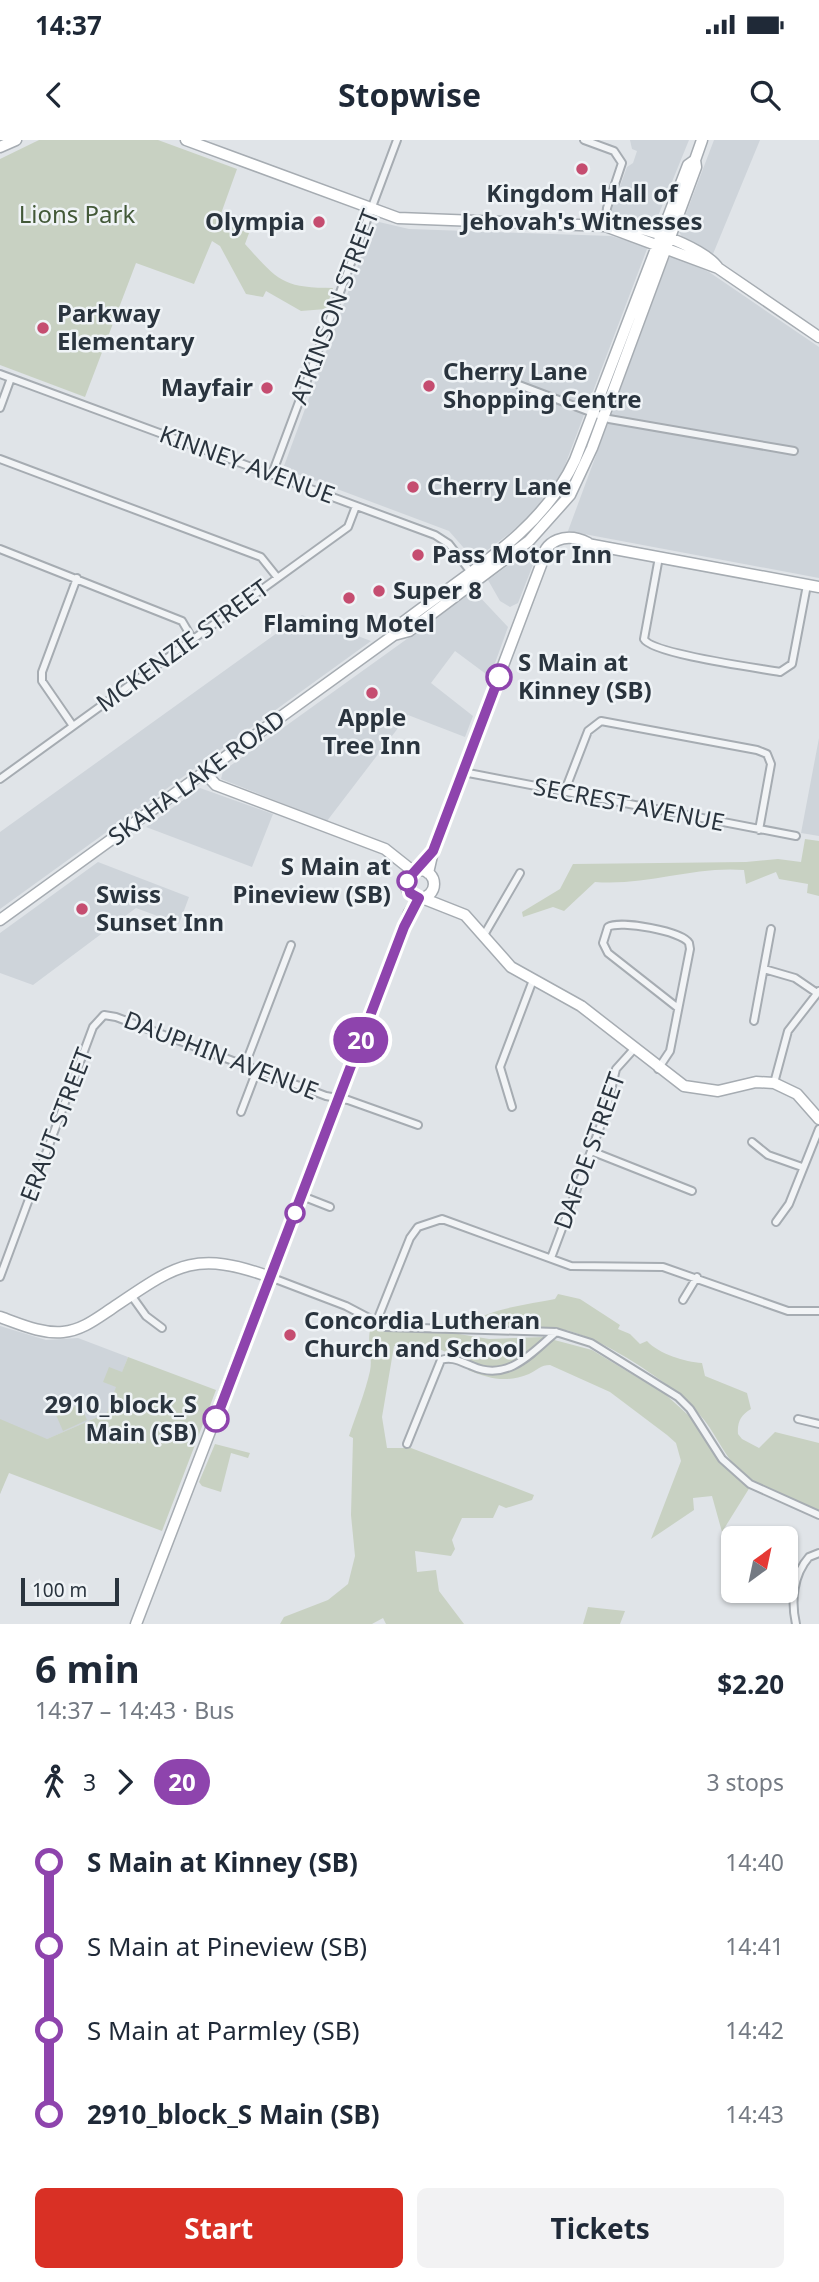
<!DOCTYPE html>
<meta charset="utf-8">
<style>
:root{--surface:#fff;--page:#f2f2f3;--text:#1f2937;--muted:#747a83;--accent:#d93025}
body{margin:0;font-family:"Noto Sans",sans-serif;background:var(--page);color:var(--text);height:100vh;display:flex;flex-direction:column;font-size:26px;white-space:nowrap}
*{box-sizing:border-box;margin:0}
p{font-size:23px;color:var(--muted)}
.icon{flex:none;width:38px;height:38px;fill:none;stroke:currentColor;stroke-width:2;stroke-linecap:round;stroke-linejoin:round}
.map{position:relative;height:1484px;overflow:hidden}
.panel{display:flex;flex-direction:column;background:var(--surface);flex:1}
.panel>*{flex:none}
.badge{padding:0 14px;border-radius:23px;font-size:24px;line-height:46px}
.needle{width:46px;rotate:33deg}
.fabs{position:absolute;left:721px;top:1386px;display:grid;gap:14px}
.fabs a{display:grid;place-items:center;width:77px;height:77px;border-radius:10px;background:var(--surface);box-shadow:0 2px 5px #0004;font-size:35px}
.scale{position:absolute;left:21px;bottom:18px;width:98px;box-sizing:border-box;padding-left:7px;border:4px solid #2a343e;border-top:0;font-size:19px;line-height:24px;white-space:nowrap;color:#2a343e;-webkit-text-stroke:5px #eff3f6;paint-order:stroke}
.map>.badge{position:absolute;translate:-50% -50%;box-shadow:0 0 0 4px #fff}
.legs{display:flex;align-items:center;gap:10px;height:77px;padding:0 35px;font-size:23px}
.legs p{margin-inline-start:auto}
.headline{display:flex;align-items:center;justify-content:space-between;height:119px;padding:0 35px}
h1{font-size:38px;font-weight:700;line-height:52px}
.cta{display:flex;gap:14px;margin-top:auto;padding:14px 35px}
.cta a{flex:1;height:80px;border-radius:10px;background:var(--accent);color:#fff;font-size:28px;font-weight:700;line-height:80px;text-align:center}
.cta a+a{background:var(--page);color:var(--text)}
ul{padding:0 35px;list-style:none}
li{display:flex;align-items:center;gap:24px;height:84px;font-size:26px}
li i{display:grid;place-items:center;width:10px;height:100%;margin:0 9px;background:currentColor}
li i::after{content:'';width:18px;height:18px;margin:-9px;border:5px solid;border-radius:50%;background:var(--surface)}
li p{margin-inline-start:auto}
li:first-child i{background:linear-gradient(#0000 50%,currentColor 0)}
li:last-child i{background:linear-gradient(currentColor 50%,#0000 0)}
.status{display:flex;justify-content:space-between;align-items:center;height:49px;padding:0 35px;background:var(--surface);direction:ltr}
.status svg{height:19px;fill:currentColor}
header{display:flex;justify-content:space-between;align-items:center;height:91px;padding:0 35px;background:var(--surface);font-size:32px;font-weight:700}
.map>svg:first-child{display:block}
</style>
<div class="status"><b>14:37</b><svg viewBox="0 0 49 12"><path d="M0 12V9h3v3zM5 12V6h3v6zM10 12V3h3v9zM15 12V0h3v12zM26 1h20v11H26zM47 4h2v5h-2z"/></svg></div>
<header><svg class="icon" aria-label="back" viewBox="0 0 24 24"><path d="M15 5l-7 7 7 7"/></svg>Stopwise<svg class="icon" aria-label="search" viewBox="0 0 24 24"><circle cx="10" cy="10" r="6"/><path d="M15 15l6 6"/></svg></header>
<div class="map">
<svg width="819" height="1484" viewBox="0 0 819 1484">
<rect width="100%" height="100%" fill="#e0e4e8"/>
<path fill="#ced4da" d="M630,0H689L654,86L615,77L611,71L627,27L633,23L637,11L632,9Z
M714,0H760L713,114L682,97L679,92Z
M379,82L409,89L611,96L646,106L647,109L562,333L526,381L477,418L470,415L449,391L289,331L284,326L372,87Z
M673,116L709,132L819,207V438L568,391L669,118Z
M528,411L536,417L518,463L510,467L500,461L488,440Z
M471,453H476L508,487L490,537L455,511L431,543L473,576L465,597L408,575L327,681L221,639L223,631Z
M302,475L371,501L0,769V692Z
M819,598V696L801,693Z
M200,648L273,674L252,727L146,687Z
M98,722L189,757L179,784L136,768L33,845L0,833V793Z
M0,1186L46,1200L78,1198L128,1217L107,1273L36,1304L21,1298L0,1354Z"/>
<path fill="#c8d1c2" d="M39,0H158L237,29L218,82L249,93L245,104C278,141 283,148 333,148L326,169L301,171L266,151L263,157L246,154L220,106L212,101L194,144L136,123L85,257L0,225V19Z
M805,699L819,701V756L807,753L808,744L779,739L776,732L746,744L744,730C693,726 647,746 595,742L564,771L553,767L523,777L522,772L560,749L573,724L746,722L778,719L801,722Z
M558,1154L580,1159L620,1185L618,1189L630,1194L640,1204L647,1201C659,1214 685,1222 702,1223L705,1236L747,1253L751,1269C741,1275 737,1282 738,1294L742,1299L759,1308L775,1292L819,1303V1372C793,1360 760,1350 739,1330C722,1313 715,1291 699,1274C673,1244 603,1198 565,1190C537,1184 508,1190 480,1188L481,1177C499,1168 534,1163 555,1159Z
M371,1187L392,1191L435,1190L489,1199L543,1197L592,1210L665,1254L697,1283L728,1329L750,1347L722,1392L712,1356L693,1358L694,1370L651,1399L681,1321L676,1303L667,1295L610,1252L550,1225C541,1225 537,1230 529,1234C506,1243 490,1239 468,1230L469,1223L433,1206H394L382,1277L387,1308H411L534,1355L532,1360L506,1368L499,1365L493,1378H462L452,1400L455,1409L451,1416L415,1411L417,1432L436,1430L439,1451L464,1484H386L383,1478L372,1484H280L284,1477L328,1460L348,1444L355,1416L351,1375L353,1298L349,1296C356,1275 365,1253 370,1231C373,1216 366,1201 371,1187Z
M128,1217L216,1250L162,1391L9,1333L0,1354V1279L47,1299L107,1273L116,1247L103,1242L109,1227L122,1232Z
M80,1264L87,1280L63,1291L56,1275Z
M215,1304L250,1313L248,1318L231,1313L221,1352L202,1346L199,1342Z
M588,1467L625,1471L620,1484H583Z"/>
<g fill="none" stroke-linecap="round" stroke-linejoin="round">
<defs>
<path id="street" d="M584,0L614,11L622,23L607,68L605,86
M0,234L435,395L449,404L470,431
M519,245L609,279L794,311
M0,268L11,238
M0,319L261,417L277,437
M272,334L397,0
M0,409L182,481L192,498
M659,417L644,499C652,514 758,528 780,532L792,524L807,445
M73,586L42,541V532L77,438
M463,632L796,696
M0,639L348,387L356,366
M564,653L588,591L601,581L757,610L767,614L771,624L759,690
M484,795L520,733
M764,829L795,838L817,853
M754,881L771,789
M245,925L291,805
M658,929L670,911L690,809L689,803C682,791 620,780 608,787L603,803L608,813L678,868
M774,943L788,891L819,851
M512,967L500,927L533,840
M241,972L257,930
M752,1002L768,1015L802,1027
M591,1011L692,1051
M302,1056L330,1067
M776,1082L789,1064L819,989
M551,1118L606,971L616,929L634,909
M0,1137L93,887L104,875L116,877L326,956L348,960L418,985
M270,1137L346,1166L386,1187L556,1192L591,1203L678,1257L690,1269L722,1319L750,1344L819,1375
M131,1155L146,1176L162,1188
M683,1160L697,1137
M376,1183L410,1098L418,1087L442,1079L571,1126L663,1127L788,1171H819
M798,1279L819,1284
M407,1304L441,1220C452,1216 461,1222 472,1226C507,1242 531,1214 556,1192
M796,1484C791,1462 793,1435 809,1417L819,1413"/>
<path id="secondary" d="M186,0L398,78L605,86C629,79 705,107 718,128L819,197
M0,7L16,0
M605,86L718,128
M582,403L819,447
M394,495L409,491L529,401L570,355L592,308L696,27L695,20L702,0
M205,633L216,645L385,709L414,732
M406 744a14 14 0 1 1 28 0a14 14 0 1 1-28 0Z
M428,733L433,711L541,425C543,399 567,392 588,403
M422,758L465,775L511,827L581,866L684,946L718,951L756,942L774,943L797,954L819,979
M0,780L394,495L402,483C465,434 541,394 575,320L688,25L695,20
M0,1177C20,1184 41,1194 63,1192C82,1190 96,1179 111,1169C175,1126 193,1109 270,1137
M136,1484L409,773L419,758"/>
</defs>
<use href="#street" stroke="#a6acb2" stroke-width="10"/>
<use href="#secondary" stroke="#a6acb2" stroke-width="13"/>
<use href="#street" stroke="#f2f4f6" stroke-width="6"/>
<use href="#secondary" stroke="#fff" stroke-width="10"/>
</g>
<g fill="none" stroke-linecap="round" stroke-linejoin="round">
<defs>
<path id="line-1" d="M216,1279L404,787L419,758L410,753L407,740L433,711L499,537"/>
</defs>
<use href="#line-1" stroke="#fff" stroke-width="16"/>
<use href="#line-1" stroke="#8e44ad" stroke-width="10"/>
</g>
<g fill="#c54d70" stroke="#eff3f6" stroke-width="2.5">
<circle cx="582" cy="29" r="7"/>
<circle cx="319" cy="82" r="7"/>
<circle cx="43" cy="188" r="7"/>
<circle cx="429" cy="246" r="7"/>
<circle cx="267" cy="248" r="7"/>
<circle cx="413" cy="347" r="7"/>
<circle cx="418" cy="415" r="7"/>
<circle cx="379" cy="451" r="7"/>
<circle cx="349" cy="458" r="7"/>
<circle cx="372" cy="553" r="7"/>
<circle cx="82" cy="769" r="7"/>
<circle cx="290" cy="1195" r="7"/>
</g>
<g fill="#fff" stroke="#8e44ad" stroke-width="3.5">
<circle cx="499" cy="537" r="12"/>
<circle cx="407" cy="741" r="9"/>
<circle cx="295" cy="1073" r="9"/>
<circle cx="216" cy="1279" r="12"/>
</g>
<g text-anchor="middle" stroke-width="5" stroke-linejoin="round" paint-order="stroke">
<g font-size="24" font-weight="bold" fill="#2a343e" stroke="#eff3f6" text-anchor="start">
<text x="582" y="62" text-anchor="middle">Kingdom Hall of<tspan x="582" dy="28">Jehovah's Witnesses</tspan></text>
<text x="305" y="90" text-anchor="end">Olympia</text>
<text x="57" y="182">Parkway<tspan x="57" dy="28">Elementary</tspan></text>
<text x="443" y="240">Cherry Lane<tspan x="443" dy="28">Shopping Centre</tspan></text>
<text x="253" y="256" text-anchor="end">Mayfair</text>
<text x="427" y="355">Cherry Lane</text>
<text x="432" y="423">Pass Motor Inn</text>
<text x="393" y="459">Super 8</text>
<text x="349" y="492" text-anchor="middle">Flaming Motel</text>
<text x="372" y="586" text-anchor="middle">Apple<tspan x="372" dy="28">Tree Inn</tspan></text>
<text x="96" y="763">Swiss<tspan x="96" dy="28">Sunset Inn</tspan></text>
<text x="304" y="1189">Concordia Lutheran<tspan x="304" dy="28">Church and School</tspan></text>
</g>
<g font-size="24" fill="#435938" stroke="#eff3f6">
<text x="77" y="83">Lions Park</text>
</g>
<g font-size="24" fill="#2a343e" stroke="#eff3f6">
<text transform="translate(335 167) rotate(-69)" y="8">ATKINSON STREET</text>
<text transform="translate(247 325) rotate(20)" y="8">KINNEY AVENUE</text>
<text transform="translate(183 506) rotate(-36)" y="8">MCKENZIE STREET</text>
<text transform="translate(197 638) rotate(-36)" y="8">SKAHA LAKE ROAD</text>
<text transform="translate(629 665) rotate(11)" y="8">SECREST AVENUE</text>
<text transform="translate(221 916) rotate(21)" y="8">DAUPHIN AVENUE</text>
<text transform="translate(57 985) rotate(-69)" y="8">ERAUT STREET</text>
<text transform="translate(590 1011) rotate(-70)" y="8">DAFOE STREET</text>
</g>
<g font-size="24" font-weight="bold" fill="#2a343e" stroke="#eff3f6" text-anchor="end">
<text x="518" y="531" text-anchor="start">S Main at<tspan x="518" dy="28">Kinney (SB)</tspan></text>
<text x="391" y="735">S Main at<tspan x="391" dy="28">Pineview (SB)</tspan></text>
<text x="197" y="1273">2910_block_S<tspan x="197" dy="28">Main (SB)</tspan></text>
</g>
</g>
</svg>
<div class="fabs">
<a><svg class="needle" viewBox="-14 -14 28 28"><path d="M0-13l5 13h-10z" fill="#e53935"/><path d="M0 13l5-13h-10z" fill="#747a83"/></svg></a>
</div>
<div class="scale">100 m</div>
<b class="badge" style="left:361px;top:900px;background:#8e44ad;color:#fff">20</b>
</div>
<section class="panel">
<div class="headline"><div><h1>6 min</h1><p>14:37 – 14:43 · Bus</p></div><b>$2.20</b></div>
<div class="legs"><svg class="icon" aria-label="walk" viewBox="0 0 24 24"><circle cx="13" cy="4" r="2"/><path d="M13 8l-2 6 4 7M11 14l-3 7M7 12l3-4h3l4 4"/></svg>3<svg class="icon" aria-label="forward" viewBox="0 0 24 24"><path d="M9 5l7 7-7 7"/></svg><b class="badge" style="background:#8e44ad;color:#fff">20</b><p>3 stops</p></div>
<ul>
<li><i style="color:#8e44ad"></i><b>S Main at Kinney (SB)</b><p>14:40</p></li>
<li><i style="color:#8e44ad"></i><span>S Main at Pineview (SB)</span><p>14:41</p></li>
<li><i style="color:#8e44ad"></i><span>S Main at Parmley (SB)</span><p>14:42</p></li>
<li><i style="color:#8e44ad"></i><b>2910_block_S Main (SB)</b><p>14:43</p></li>
</ul>
<div class="cta"><a>Start</a><a>Tickets</a></div>
</section>
